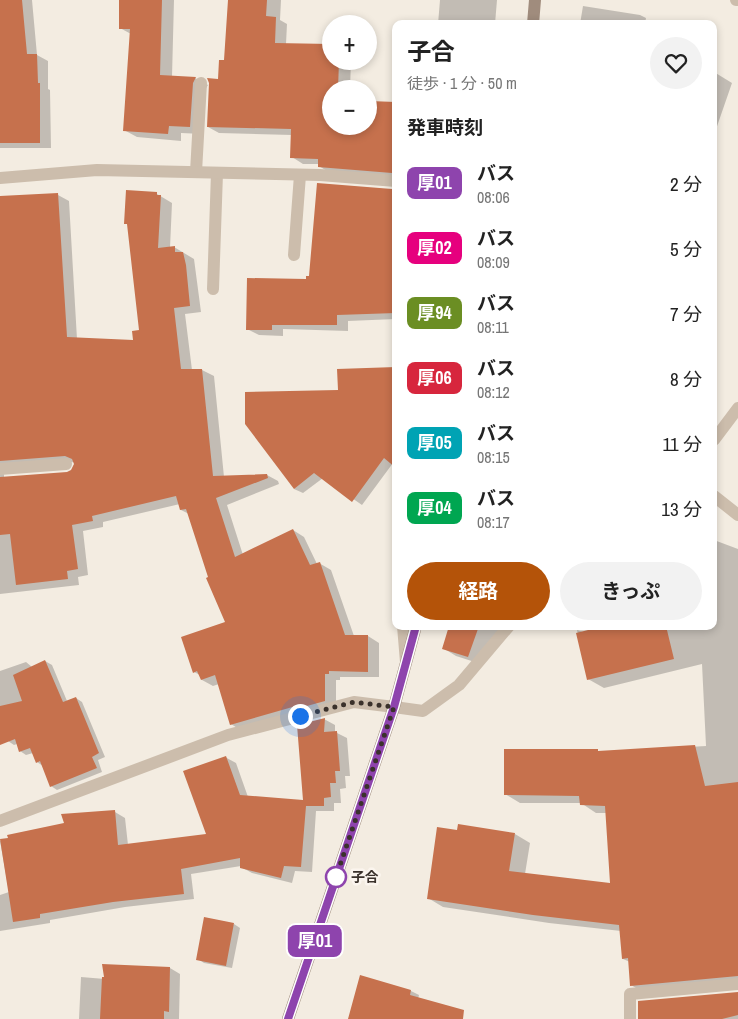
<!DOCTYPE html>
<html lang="ja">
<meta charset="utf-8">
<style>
:root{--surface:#fff;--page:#f2f2f2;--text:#222;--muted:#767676;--accent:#b45309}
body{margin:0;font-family:"Archivo Narrow","Noto Sans JP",sans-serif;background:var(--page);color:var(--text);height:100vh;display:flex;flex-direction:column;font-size:19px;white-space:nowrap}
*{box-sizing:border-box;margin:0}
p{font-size:16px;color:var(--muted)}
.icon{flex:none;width:28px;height:28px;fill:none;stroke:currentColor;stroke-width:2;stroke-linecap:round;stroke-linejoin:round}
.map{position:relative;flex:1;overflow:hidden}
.side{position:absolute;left:392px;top:20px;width:325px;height:610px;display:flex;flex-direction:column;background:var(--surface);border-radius:10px;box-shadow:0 2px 8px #0003}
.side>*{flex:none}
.badge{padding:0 10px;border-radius:8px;font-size:18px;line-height:32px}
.buttons{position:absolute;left:322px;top:15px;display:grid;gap:10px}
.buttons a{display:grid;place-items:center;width:55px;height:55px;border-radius:50%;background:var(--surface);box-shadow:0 2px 8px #0003;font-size:25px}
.you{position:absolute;width:25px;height:25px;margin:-12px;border:4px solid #fff;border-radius:50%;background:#1a73e8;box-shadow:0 0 0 8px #1a73e833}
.map>.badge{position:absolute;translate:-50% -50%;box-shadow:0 0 0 2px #fff}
h2{padding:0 15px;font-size:19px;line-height:45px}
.round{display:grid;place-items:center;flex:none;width:52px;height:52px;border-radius:26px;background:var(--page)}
.head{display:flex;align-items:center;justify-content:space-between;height:85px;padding:0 15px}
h1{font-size:24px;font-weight:700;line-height:38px}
.cta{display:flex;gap:10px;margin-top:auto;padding:10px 15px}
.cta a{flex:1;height:58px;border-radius:30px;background:var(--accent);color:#fff;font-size:20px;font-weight:700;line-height:58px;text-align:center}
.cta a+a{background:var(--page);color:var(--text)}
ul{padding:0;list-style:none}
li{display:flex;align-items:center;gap:15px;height:65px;padding:0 15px}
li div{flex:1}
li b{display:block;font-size:19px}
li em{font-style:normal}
li .badge{min-width:55px;font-weight:700;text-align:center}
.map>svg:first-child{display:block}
</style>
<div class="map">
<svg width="738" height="1019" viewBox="0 0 738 1019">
<rect width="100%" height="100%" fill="#f3ece1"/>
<path fill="#0003" fill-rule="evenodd" d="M0,0H32L37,55L48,61V89L50,90L51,148H0Z
M120,0H174L172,77L195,78L208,85L205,90L203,134L181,133V141L137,137L124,130L131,34L120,28Z
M229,0H281L280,20L287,24L286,44L331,46V61H351L350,89H331V126H369V102L396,103V178L330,173L319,166V164H303L292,157V135L219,133L208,127L226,61Z
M440,0H497L495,24H438Z
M583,6L640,15L646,18L645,24H580Z
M714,72L732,83L714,135Z
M318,184L396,190V319L348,321V331L283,329V336L259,335L247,329L310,277Z
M157,194L172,203L170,248L174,247L194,259L201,312L185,314L192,370H202L214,376L224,477L267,475L278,481L279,484L227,505L243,555L293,530L304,537L317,564L319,563L331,570L354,636H368L379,643V677H340V680H336V707L242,731L231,724L219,684L213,686L202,680L200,675L194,672L226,622L209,578L189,514L181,510L180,504L103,522V527L83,531L88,575L78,577L79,585L0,594V197L58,195L69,201L77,339L134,341L140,331L129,225L125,223ZM75,462L72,471L67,473L4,478V471L11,467Z
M377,369L396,380V465L393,463L362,505L323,478L303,493L294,489Z
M714,540L738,549V985L646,994L631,985L630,962L623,959L621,931L549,923L443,907L428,898L515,834L530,843L525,874L611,885L607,813H596L581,803H520L505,794V750L598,751L601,752L706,746L702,664L604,688L588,679L577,630L612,641L617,626H714Z
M450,626H502L481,664L456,656L443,648Z
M45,661L52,665L67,701L76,698L82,702L105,757L98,760L102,772L57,790L51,786L43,766L37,762L33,753L26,755L20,751L17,744L14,745L8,741L0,708V671L26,662L32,667Z
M324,719L335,725V732L347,738L350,776H345L346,788L340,789L341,803H334V811H316L312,872L295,871L292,883L252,873L241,867V866L191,874L194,899L125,907L50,920V923L0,931V895L9,892L0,841L115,812L125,818L128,845L208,836L225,757L236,763L248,797L304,801Z
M234,924L240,928L232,968L204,963L198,959Z
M170,968L180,974L179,1019H79L81,977L105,979Z
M361,977L411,991L419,995L418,999L462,1019H349Z
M738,993V1019H639Z"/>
<path fill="#c6714d" d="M0,0H22L27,54H37L38,83H40V143H0Z
M119,0H162L160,75L196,77L193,83L190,127L169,126L168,134L123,131L130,29H119Z
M228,0H267L266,16L276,17L275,43L331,44V61H339L338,89H331V126H369V101L396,102V165H392V173L318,167V159L290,158L291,129L207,127L209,83L207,78L218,79L219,60H224Z
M317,183L392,189L394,219H396V313L337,315V325H272V330H246L247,278L306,279V276H309Z
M126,190L157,192V195H161L158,248L175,246V252H183L186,265L190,306L174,308L181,369H202L213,476L267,474L268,478L216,498L235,557L293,529L310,565L320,562L345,635H368V672L329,671V674H325V701L296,709V706L230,725L215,675L201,680L197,671L193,673L181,637L225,622L206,578L208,577L186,509L180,510L176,496L92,516L93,521L72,525L78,569L67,571L68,579L16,585L10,534L0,535V477L67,472L71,470L74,464L72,459L65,456L0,461V196L58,193L67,337L133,340L132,331L139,330L127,224H124Z
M396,367V468L384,458L352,502L314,473L294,489L245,424V392L338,390L337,369Z
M449,626H479L468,657L442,649Z
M604,626H666L674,659L587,680L576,633Z
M45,660L63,702L76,697L99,753L92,757L97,768L50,787L40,761L36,763L30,748L19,752L15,739L0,745V706L22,701L13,675Z
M325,718L324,732L337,731L340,771H335L336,783H330L331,797L324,798V806H306L301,867L284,866L281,878L240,868V858L181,869L184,894L113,902L40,914V918L13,922L0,839L8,838L7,835L64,823L61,814L115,810L118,845L206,834L183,771L226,756L240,795L303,800L297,725Z
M695,745L705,786L738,782V976L630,986L628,958L622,959L619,925L533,915L427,899L437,827L457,830L458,824L515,833L509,871L610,883L605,806L580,805L579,796L504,795V749H598V751Z
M204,917L234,923L226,966L196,960Z
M102,964L170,967L169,1012L164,1011V1019H100L102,977H104Z
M360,975L411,990L410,995L464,1010L463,1019H348Z
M738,992V1015L722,1019H638V1001Z"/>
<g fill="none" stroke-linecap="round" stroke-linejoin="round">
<path stroke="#ccbdac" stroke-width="12" d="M196,172L201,83
M294,255L300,175
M213,289L217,173
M714,440L738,408
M394,707L423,711L459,685L509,626
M630,1019V994L738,984"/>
<path stroke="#ccbdac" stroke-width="12" d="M736,0H738
M0,178L97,170L320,175L396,181
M0,469L66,464
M714,496L738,515
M403,626L406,662
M0,821L228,735L354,702L394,707"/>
<path stroke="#a08c7d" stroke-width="12" d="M533,24L535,0
M288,1019L394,707L416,626"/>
</g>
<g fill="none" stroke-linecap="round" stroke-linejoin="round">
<defs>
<path id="line" d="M288,1019L394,707L416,626"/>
</defs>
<use href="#line" stroke="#fff" stroke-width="11"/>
<use href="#line" stroke="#8e44ad" stroke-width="8"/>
<path stroke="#3a312b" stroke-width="5" stroke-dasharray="0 9" d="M300,716L354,702L394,707L336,877"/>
</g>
<circle fill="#fff" stroke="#8e44ad" stroke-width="2.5" cx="336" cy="877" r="10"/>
<g text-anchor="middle" stroke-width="5" stroke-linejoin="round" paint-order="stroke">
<g font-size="14" font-weight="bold" fill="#3a312b" stroke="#fbf5ee" text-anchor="start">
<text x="351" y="882">子合</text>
</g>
</g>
</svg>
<div class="buttons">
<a>+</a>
<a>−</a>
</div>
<div class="you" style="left:300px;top:716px"></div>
<b class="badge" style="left:315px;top:941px;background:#8e44ad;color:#fff">厚01</b>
<section class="side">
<div class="head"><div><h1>子合</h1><p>徒歩 · 1 分 · 50 m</p></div><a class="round"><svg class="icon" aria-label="heart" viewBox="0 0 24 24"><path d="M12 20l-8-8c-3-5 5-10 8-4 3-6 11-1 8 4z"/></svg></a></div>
<h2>発車時刻</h2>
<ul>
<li><span class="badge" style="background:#8e44ad;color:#fff">厚01</span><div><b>バス</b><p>08:06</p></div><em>2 分</em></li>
<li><span class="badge" style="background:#e6007e;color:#fff">厚02</span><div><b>バス</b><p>08:09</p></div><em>5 分</em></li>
<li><span class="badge" style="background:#6b8e23;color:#fff">厚94</span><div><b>バス</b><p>08:11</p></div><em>7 分</em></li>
<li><span class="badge" style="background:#d7263d;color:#fff">厚06</span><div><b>バス</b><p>08:12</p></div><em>8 分</em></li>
<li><span class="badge" style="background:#00a3b4;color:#fff">厚05</span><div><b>バス</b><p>08:15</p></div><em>11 分</em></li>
<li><span class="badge" style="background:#00a651;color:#fff">厚04</span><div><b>バス</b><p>08:17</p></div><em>13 分</em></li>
</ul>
<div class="cta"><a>経路</a><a>きっぷ</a></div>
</section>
</div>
